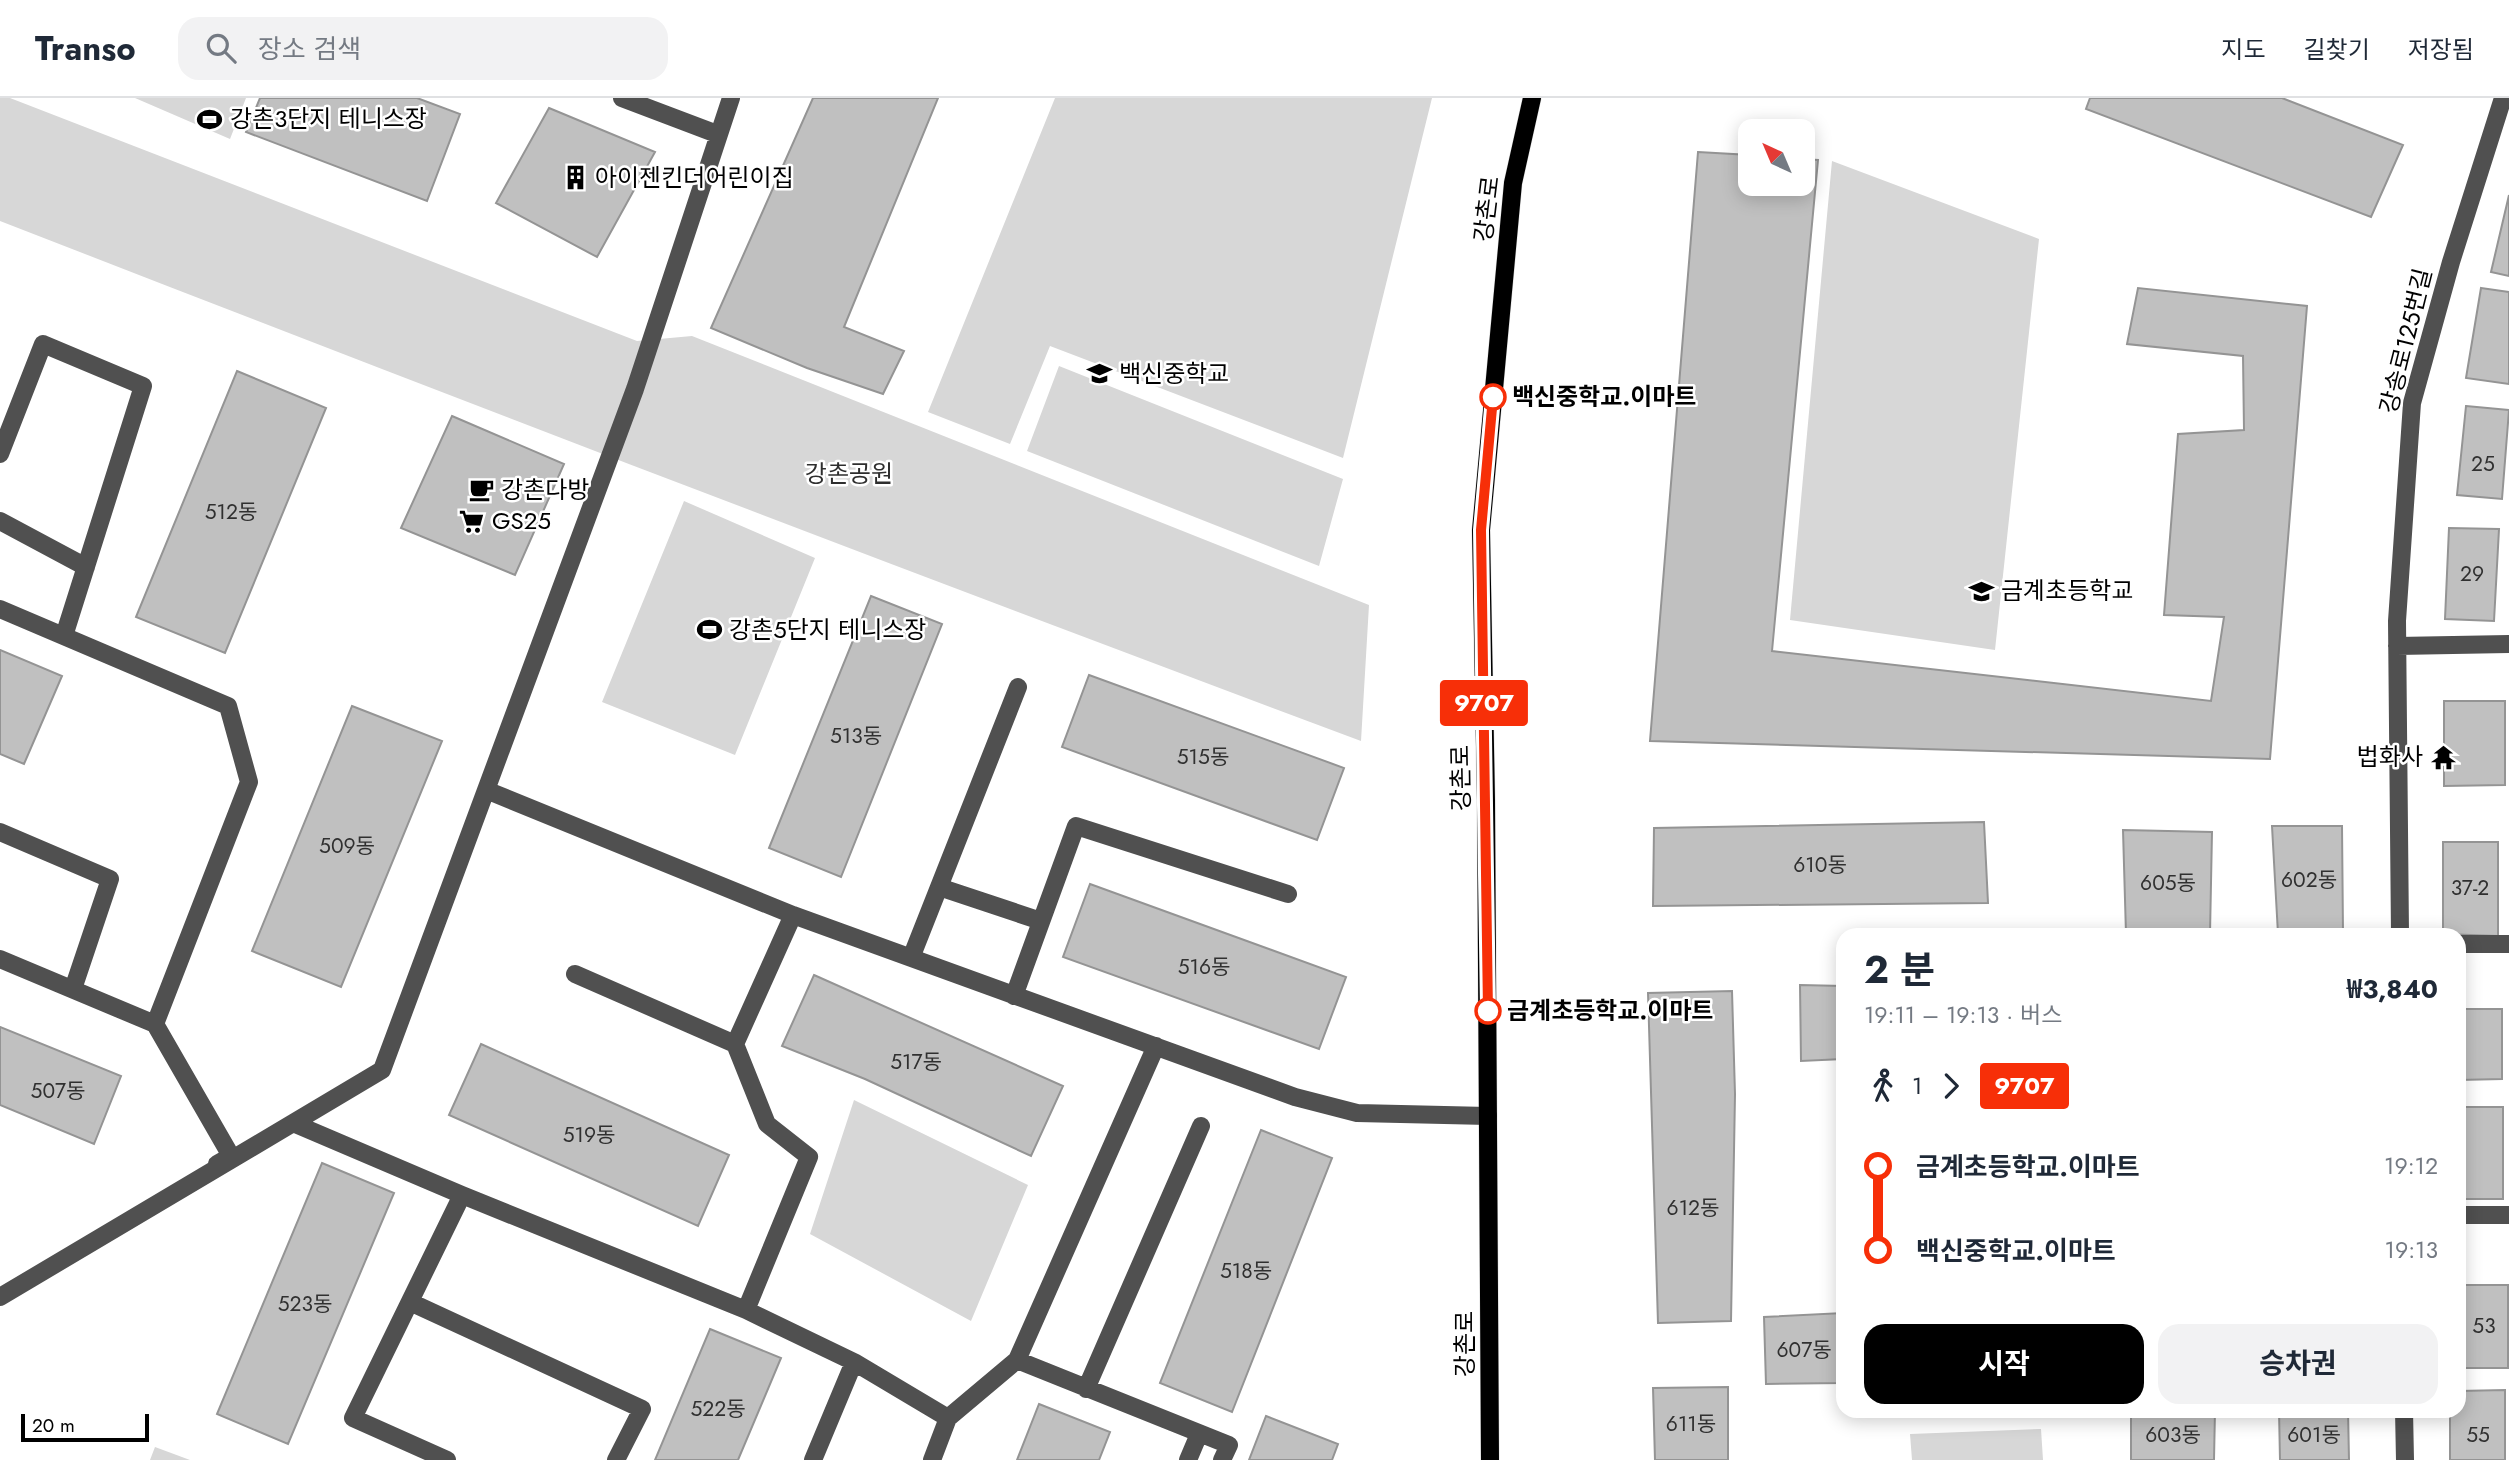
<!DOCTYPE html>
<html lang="ko">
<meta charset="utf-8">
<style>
:root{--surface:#fff;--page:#f2f2f3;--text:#1f2937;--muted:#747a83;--line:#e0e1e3;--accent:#000}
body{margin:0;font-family:Jost,"Noto Sans KR",sans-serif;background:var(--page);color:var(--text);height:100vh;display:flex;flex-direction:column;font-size:26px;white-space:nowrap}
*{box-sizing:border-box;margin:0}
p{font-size:23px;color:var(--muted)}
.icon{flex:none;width:38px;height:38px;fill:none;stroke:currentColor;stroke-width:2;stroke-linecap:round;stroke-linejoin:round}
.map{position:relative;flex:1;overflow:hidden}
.sheet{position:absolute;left:1836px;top:830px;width:630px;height:490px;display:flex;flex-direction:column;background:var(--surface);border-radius:21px;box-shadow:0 4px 18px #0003}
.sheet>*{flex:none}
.badge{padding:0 14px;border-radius:5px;font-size:24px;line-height:46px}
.needle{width:46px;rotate:316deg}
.fabs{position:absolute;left:1738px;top:21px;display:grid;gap:14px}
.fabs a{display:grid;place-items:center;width:77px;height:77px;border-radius:14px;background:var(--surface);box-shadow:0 4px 18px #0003;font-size:35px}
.scale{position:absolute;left:21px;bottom:18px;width:128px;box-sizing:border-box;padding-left:7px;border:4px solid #000;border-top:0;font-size:19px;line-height:24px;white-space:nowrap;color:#000;-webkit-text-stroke:5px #fff;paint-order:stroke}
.map>.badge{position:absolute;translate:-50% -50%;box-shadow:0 0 0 4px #fff}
.legs{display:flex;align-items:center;gap:10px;height:77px;padding:0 28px;font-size:23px}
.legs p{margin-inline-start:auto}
.overview{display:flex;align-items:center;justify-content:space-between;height:119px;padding:0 28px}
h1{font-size:38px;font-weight:700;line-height:52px}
.action{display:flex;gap:14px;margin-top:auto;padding:14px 28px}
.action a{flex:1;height:80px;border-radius:21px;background:var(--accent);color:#fff;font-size:28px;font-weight:700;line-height:80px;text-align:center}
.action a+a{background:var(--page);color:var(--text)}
ul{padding:0 28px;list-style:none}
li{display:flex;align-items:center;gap:24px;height:84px;font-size:26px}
li i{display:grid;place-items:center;width:10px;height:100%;margin:0 9px;background:currentColor}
li i::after{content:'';width:18px;height:18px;margin:-9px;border:5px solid;border-radius:50%;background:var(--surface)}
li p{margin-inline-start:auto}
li:first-child i{background:linear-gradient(#0000 50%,currentColor 0)}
li:last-child i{background:linear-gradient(currentColor 50%,#0000 0)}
header{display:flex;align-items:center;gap:42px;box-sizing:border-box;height:98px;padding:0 35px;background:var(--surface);border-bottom:2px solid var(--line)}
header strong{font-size:33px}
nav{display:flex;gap:38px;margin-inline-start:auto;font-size:24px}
.search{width:490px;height:63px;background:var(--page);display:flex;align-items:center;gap:18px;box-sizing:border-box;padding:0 24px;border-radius:21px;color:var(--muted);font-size:26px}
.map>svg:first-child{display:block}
</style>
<header>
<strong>Transo</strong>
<div class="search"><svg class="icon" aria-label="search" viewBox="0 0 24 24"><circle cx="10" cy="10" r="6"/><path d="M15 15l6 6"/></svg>장소 검색</div>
<nav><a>지도</a><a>길찾기</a><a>저장됨</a></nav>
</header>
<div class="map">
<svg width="2509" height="1362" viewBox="0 0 2509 1362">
<rect width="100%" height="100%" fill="#fff"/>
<path fill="#d7d7d7" d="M0,0H10L637,243L692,238L1369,507L1361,643C906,473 453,299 0,123Z
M135,0H246L230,41Z
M1055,0H1432L1343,360L1050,248L1010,346L928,314Z
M1832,63L2039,141L1995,552L1790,522Z
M1059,268L1343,381L1319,468L1027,353Z
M684,403L815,460L735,657L602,604Z
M854,1002L1028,1087L971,1223L810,1136Z
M2041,1331L2043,1362H1912L1910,1336Z
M155,1349L190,1362H150Z"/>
<path fill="#c0c0c0" stroke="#949494" stroke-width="2" d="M260,0H417L460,16L427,103L246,34Z
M813,0H938L844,229L904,253L883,296L807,270L711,230Z
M2090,0H2282L2403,47L2371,119L2086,11Z
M549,10L655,54L597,159L496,105Z
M1698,54L1750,57V86H1802V61L1818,62L1772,553L2211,603L2224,519L2164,517L2178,336L2244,332L2243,258L2127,246L2138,190L2307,208L2270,661L1650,643Z
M2509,97V178L2491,174Z
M2481,190L2509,194V286L2466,280Z
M237,273L326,310L225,555L136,519Z
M2466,308L2509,312L2502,401L2457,397Z
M452,318L564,366L515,477L401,430Z
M2449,430L2499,431L2494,523L2445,521Z
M871,498L942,526L841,779L769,750Z
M0,552L62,578L24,666L0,656Z
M1089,577L1344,670L1317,742L1062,649Z
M2444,603H2505V687L2444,688Z
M352,608L442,643L341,889L252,853Z
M1984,724L1988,805L1653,808L1654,730Z
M2272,728H2342L2343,836H2278Z
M2123,732L2212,734L2210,836H2126Z
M2443,744H2498V838L2443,836Z
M1090,786L1346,879L1319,951L1063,859Z
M814,877L1063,988L1031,1058L865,981L782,948Z
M1800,887L1843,888V961L1801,963Z
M1732,893L1735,996L1731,1223L1658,1225L1648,895Z
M2459,911H2502V981L2459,982Z
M0,929L121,978L94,1046L0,1007Z
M481,946L729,1057L698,1128L449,1017Z
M2459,1009H2503V1101H2459Z
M1261,1032L1332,1060L1232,1314L1160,1285Z
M322,1065L394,1095L288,1346L217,1316Z
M2459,1187H2508V1270H2459Z
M1843,1215V1285L1766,1286L1764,1219Z
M710,1231L781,1260L738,1362H655Z
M1728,1289V1362H1655L1653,1290Z
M2505,1292V1362H2450V1312H2459V1293Z
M1039,1306L1110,1334L1099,1362H1017Z
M2131,1312H2215L2214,1362H2131Z
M2279,1312H2348L2349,1362H2280Z
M1266,1318L1338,1346L1332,1362H1249Z"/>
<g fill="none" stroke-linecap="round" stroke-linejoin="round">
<defs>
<path id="major" d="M1490,1362L1486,702L1481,432L1513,85L1532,0"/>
</defs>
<use href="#major" stroke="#dbdbdb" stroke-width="19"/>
<path stroke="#505050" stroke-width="18" d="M622,0L717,36
M0,356L43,246L143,288L64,538
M0,423L86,469
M0,511L228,608L249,684L155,926
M2397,548L2509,546
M486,692L793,817L1295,999L1357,1015L1488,1018
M0,734L110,781L73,891
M939,789L1041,823
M2400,836L2397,523L2412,305L2451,164L2503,0
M2459,846H2509
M911,860L1018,589
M0,861L155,926L231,1058L217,1066
M575,876L735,946
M1014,898L1076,728L1288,796
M293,1025L382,972L635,291L731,0
M2459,1117H2509
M0,1199L293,1025L462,1097L746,1212L854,1264L948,1320L1017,1262L1229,1347L1222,1362
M410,1204L642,1311L616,1362
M746,1212L809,1059L767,1026L735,946L793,817
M1017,1262L1156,948
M1086,1291L1201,1028
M2404,1312L2405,1362
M447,1362L353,1320L462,1097
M813,1362L854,1264
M932,1362L948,1320
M1188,1362L1199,1336"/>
<use href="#major" stroke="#000" stroke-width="18"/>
</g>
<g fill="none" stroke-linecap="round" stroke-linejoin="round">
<defs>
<path id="line-1" d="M1488,913L1481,432L1493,299"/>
</defs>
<use href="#line-1" stroke="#fff" stroke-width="16"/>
<use href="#line-1" stroke="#f72f08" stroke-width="10"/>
</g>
<defs>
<symbol id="stadium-bare" viewBox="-9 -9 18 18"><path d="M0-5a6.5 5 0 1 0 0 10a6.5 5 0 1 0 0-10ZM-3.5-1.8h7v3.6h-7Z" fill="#000" stroke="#fff" stroke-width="2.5" paint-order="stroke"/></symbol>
<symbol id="building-bare" viewBox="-9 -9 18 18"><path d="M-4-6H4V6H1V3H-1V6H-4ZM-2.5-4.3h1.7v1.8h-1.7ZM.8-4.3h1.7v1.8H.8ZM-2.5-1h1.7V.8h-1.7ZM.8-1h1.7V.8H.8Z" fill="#000" stroke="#fff" stroke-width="2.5" paint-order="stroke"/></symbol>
<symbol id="school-bare" viewBox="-9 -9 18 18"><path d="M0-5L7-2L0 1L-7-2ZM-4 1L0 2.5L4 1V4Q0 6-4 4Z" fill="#000" stroke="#fff" stroke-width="2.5" paint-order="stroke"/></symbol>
<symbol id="cafe-bare" viewBox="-9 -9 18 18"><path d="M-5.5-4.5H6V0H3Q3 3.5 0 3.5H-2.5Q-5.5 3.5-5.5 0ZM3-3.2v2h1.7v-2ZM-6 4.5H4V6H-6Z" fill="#000" stroke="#fff" stroke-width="2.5" paint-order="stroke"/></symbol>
<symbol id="supermarket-bare" viewBox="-9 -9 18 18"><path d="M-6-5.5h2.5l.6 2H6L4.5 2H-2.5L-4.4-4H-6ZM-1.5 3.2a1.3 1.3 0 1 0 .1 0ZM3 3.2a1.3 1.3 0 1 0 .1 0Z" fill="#000" stroke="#fff" stroke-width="2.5" paint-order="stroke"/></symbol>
<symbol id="temple-bare" viewBox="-9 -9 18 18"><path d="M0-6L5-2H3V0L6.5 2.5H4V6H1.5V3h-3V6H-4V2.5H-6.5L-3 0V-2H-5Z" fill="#000" stroke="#fff" stroke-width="2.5" paint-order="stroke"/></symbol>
</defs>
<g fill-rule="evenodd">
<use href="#stadium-bare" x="192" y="4" width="35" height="35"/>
<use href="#building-bare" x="558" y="62" width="35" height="35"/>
<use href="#school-bare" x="1082" y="258" width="35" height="35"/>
<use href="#cafe-bare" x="464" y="374" width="35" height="35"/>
<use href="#supermarket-bare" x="454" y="406" width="35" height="35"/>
<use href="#school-bare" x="1964" y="476" width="35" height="35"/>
<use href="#stadium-bare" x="692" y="514" width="35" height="35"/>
<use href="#temple-bare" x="2426" y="642" width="35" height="35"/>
</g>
<g fill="#fff" stroke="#f72f08" stroke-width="3.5">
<circle cx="1493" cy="299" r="12"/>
<circle cx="1488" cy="913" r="12"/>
</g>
<g text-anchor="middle" stroke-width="5" stroke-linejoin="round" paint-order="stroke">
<g font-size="21" fill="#303030">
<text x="2483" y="373">25</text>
<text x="231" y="421">512동</text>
<text x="2472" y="483">29</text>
<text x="856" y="645">513동</text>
<text x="1203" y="666">515동</text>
<text x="347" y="755">509동</text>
<text x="1820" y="774">610동</text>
<text x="2309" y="789">602동</text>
<text x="2168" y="792">605동</text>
<text x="2470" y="797">37-2</text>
<text x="1204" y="876">516동</text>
<text x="916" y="971">517동</text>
<text x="58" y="1000">507동</text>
<text x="589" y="1044">519동</text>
<text x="1693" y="1117">612동</text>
<text x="1246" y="1180">518동</text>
<text x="305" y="1213">523동</text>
<text x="2484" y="1235">53</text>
<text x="1804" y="1259">607동</text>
<text x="718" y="1318">522동</text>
<text x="1691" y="1333">611동</text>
<text x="2173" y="1344">603동</text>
<text x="2314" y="1344">601동</text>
<text x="2478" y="1344">55</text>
</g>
<g font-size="24" fill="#000" stroke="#fff" text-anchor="start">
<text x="230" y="29">강촌3단지 테니스장</text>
<text x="595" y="88">아이젠킨더어린이집</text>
<text x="1119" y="284">백신중학교</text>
<text x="501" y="400">강촌다방</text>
<text x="492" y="431">GS25</text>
<text x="2001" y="501">금계초등학교</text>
<text x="729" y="540">강촌5단지 테니스장</text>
<text x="2423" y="667" text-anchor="end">법화사</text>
</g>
<g font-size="24" fill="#000" stroke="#fff">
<text transform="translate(1487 111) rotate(-83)" y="8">강촌로</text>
<text transform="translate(2406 243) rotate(-76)" y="8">강송로125번길</text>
<text transform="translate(1461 680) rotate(-91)" y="8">강촌로</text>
<text transform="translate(1465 1246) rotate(-90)" y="8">강촌로</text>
</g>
<g font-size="24" font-weight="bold" fill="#000" stroke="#fff" text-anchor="start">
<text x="1512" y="307">백신중학교.이마트</text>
<text x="1507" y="921">금계초등학교.이마트</text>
</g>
<g font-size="24" fill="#2e2e2e" stroke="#fff">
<text x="849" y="384">강촌공원</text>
</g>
</g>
</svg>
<div class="fabs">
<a><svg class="needle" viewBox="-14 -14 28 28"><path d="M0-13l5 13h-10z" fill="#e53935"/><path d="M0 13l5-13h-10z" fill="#747a83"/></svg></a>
</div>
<div class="scale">20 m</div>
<b class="badge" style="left:1484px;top:605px;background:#f72f08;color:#fff">9707</b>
<section class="sheet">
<div class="overview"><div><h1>2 분</h1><p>19:11 – 19:13 · 버스</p></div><b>₩3,840</b></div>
<div class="legs"><svg class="icon" aria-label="walk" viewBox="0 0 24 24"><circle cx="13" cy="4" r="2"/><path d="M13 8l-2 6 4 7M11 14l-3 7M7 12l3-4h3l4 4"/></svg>1<svg class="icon" aria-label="forward" viewBox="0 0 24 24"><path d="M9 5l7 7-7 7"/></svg><b class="badge" style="background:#f72f08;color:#fff">9707</b></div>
<ul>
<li><i style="color:#f72f08"></i><b>금계초등학교.이마트</b><p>19:12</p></li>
<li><i style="color:#f72f08"></i><b>백신중학교.이마트</b><p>19:13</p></li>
</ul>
<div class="action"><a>시작</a><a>승차권</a></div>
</section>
</div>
